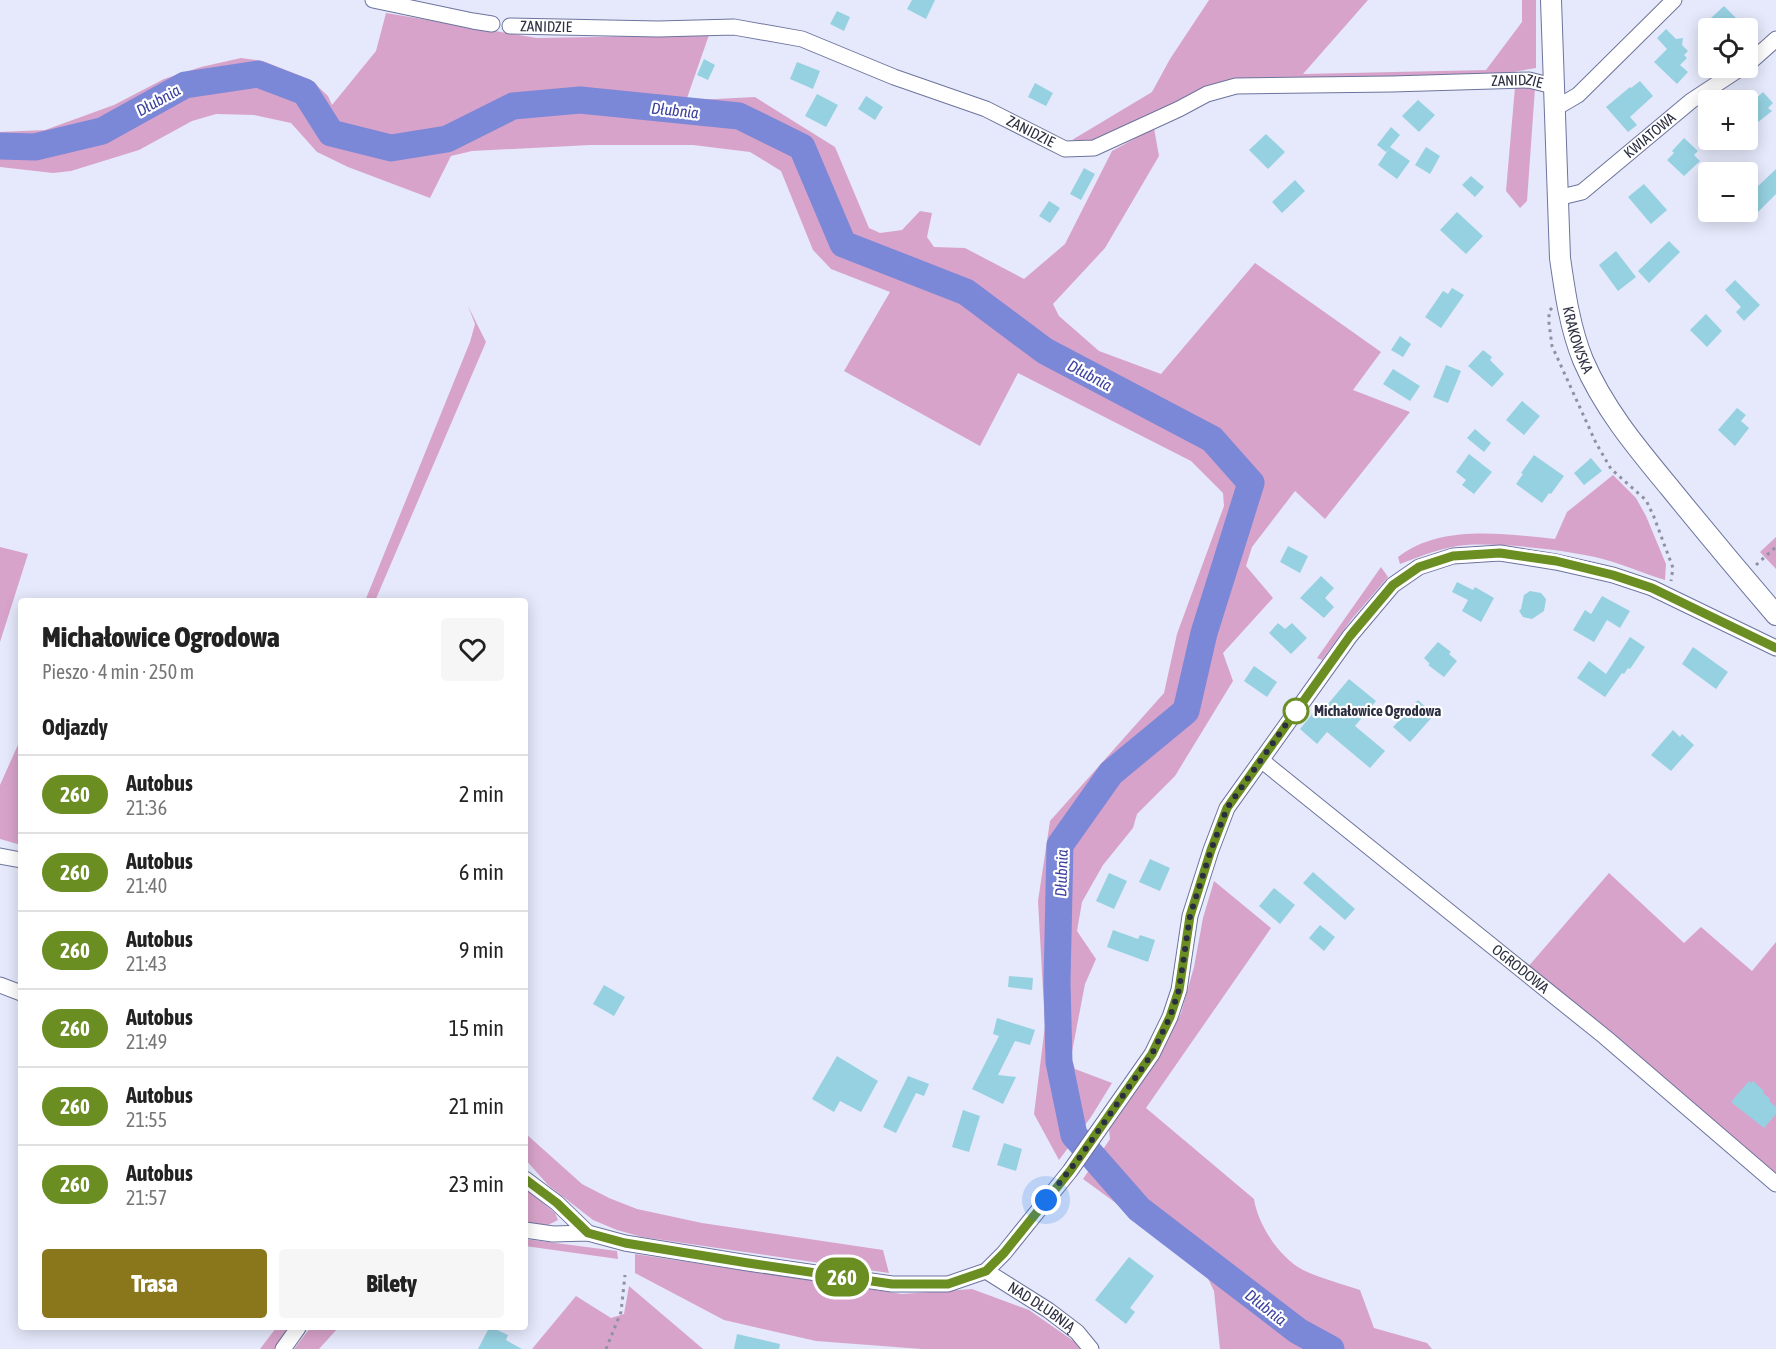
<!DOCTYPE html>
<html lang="pl">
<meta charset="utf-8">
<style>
:root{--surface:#fff;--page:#f6f6f6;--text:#222;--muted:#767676;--line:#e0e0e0;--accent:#8b771b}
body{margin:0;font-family:"Asap Condensed",sans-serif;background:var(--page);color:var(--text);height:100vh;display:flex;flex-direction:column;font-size:22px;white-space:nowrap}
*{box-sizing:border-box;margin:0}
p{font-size:20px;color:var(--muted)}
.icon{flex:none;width:33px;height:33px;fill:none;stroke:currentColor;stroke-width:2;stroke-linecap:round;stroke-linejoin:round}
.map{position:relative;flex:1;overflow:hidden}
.details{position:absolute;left:18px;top:598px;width:510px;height:732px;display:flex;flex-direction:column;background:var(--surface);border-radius:6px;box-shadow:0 3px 15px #0003}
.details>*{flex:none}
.badge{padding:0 12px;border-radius:20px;font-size:21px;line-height:39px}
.tools{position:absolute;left:1698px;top:18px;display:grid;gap:12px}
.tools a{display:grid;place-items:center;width:60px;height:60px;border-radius:6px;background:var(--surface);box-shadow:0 3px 15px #0003;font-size:30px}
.you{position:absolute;width:30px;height:30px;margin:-15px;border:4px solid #fff;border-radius:50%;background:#1a73e8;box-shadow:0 0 0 9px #1a73e833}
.map>.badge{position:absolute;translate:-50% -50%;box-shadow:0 0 0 3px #fff}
h2{padding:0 24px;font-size:22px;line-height:54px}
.round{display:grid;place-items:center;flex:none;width:63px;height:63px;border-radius:6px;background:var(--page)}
.summary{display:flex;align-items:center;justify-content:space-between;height:102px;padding:0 24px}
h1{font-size:28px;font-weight:800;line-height:45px}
.button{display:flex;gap:12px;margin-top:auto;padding:12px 24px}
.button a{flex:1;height:69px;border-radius:6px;background:var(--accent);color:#fff;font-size:24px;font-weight:800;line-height:69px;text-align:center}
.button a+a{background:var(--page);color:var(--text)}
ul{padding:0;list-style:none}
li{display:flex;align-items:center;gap:18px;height:78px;padding:0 24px;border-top:2px solid var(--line)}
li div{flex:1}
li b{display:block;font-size:22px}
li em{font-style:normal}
li .badge{min-width:66px;font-weight:700;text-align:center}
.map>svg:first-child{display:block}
</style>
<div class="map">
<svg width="1776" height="1349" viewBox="0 0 1776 1349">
<rect width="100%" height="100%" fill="#e5e9fb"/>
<path fill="#d8a3ca" d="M1209,0H1368L1303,74L1486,70L1522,22V0H1536V68L1478,78L1265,79L1224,81L1096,144L1072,140L1152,92L1170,59Z
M386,13L537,38L709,35L687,98L696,100L755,97L835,147L869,228L880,233L902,230L920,211L932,213L927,237L934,247L965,248L1024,279L1065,244L1112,151L1154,128L1159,156L1105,248L1053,304L1059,316L1099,351L1161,374L1255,263L1381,352L1353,390L1410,412L1325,519L1295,491L1252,547L1246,566L1273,598L1223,653L1233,681L1175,776L1137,814L1133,828L1103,865L1082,902L1077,931L1096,959L1085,984L1071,1057L1075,1069L1112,1083L1091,1117L1059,1160L1034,1114L1045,1026L1038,901L1050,821L1164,693L1177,634L1224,506L1223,493L1191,461L1018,373L980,446L844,371L890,292L831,269L813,250L781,171L750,152L693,145H590L472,151L451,156L430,198L348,167L317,152L291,123L254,115L216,114L192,121L139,150L71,171L53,173L0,167V132L45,130L114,105L164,79L201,67L241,58L263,61L311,80L328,96L332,105L376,51Z
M1515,87L1535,88L1527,201L1520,208L1506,191Z
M468,306L486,342L375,601H365L470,342L475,324Z
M1613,475L1636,498L1646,516L1666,564L1665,580C1642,573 1618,562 1595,557C1558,549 1503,543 1466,545C1443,547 1421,556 1400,564L1398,557C1441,524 1504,534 1555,539L1567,512Z
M1776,537V569L1760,552Z
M0,547L28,554L0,642Z
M1381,567L1388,577L1351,620L1322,660L1317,658Z
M21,738V845L0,839V785Z
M1609,873L1684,943L1701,927L1752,971L1776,942V1178L1527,968Z
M1214,881L1271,928L1146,1108L1254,1199C1258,1225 1279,1257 1303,1270C1320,1278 1342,1284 1360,1290L1374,1328L1427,1343L1432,1349H1220L1214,1291L1202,1266L1083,1179L1110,1139L1109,1130L1157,1061L1181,1013L1194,967L1203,918Z
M525,1133L582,1184L609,1198L637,1209L702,1223L883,1250L889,1273L642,1237L617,1230L593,1220L548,1185L525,1159Z
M525,1188L555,1213L558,1220L548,1225L525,1222Z
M525,1239L617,1251L618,1259L525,1246Z
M635,1254L902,1294L972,1289L1029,1310L1085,1349H922L816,1341L724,1320L635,1273Z
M629,1286L703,1349H532L576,1296L611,1318L624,1314Z
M276,1328H290L275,1349H260Z
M310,1328H338L319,1349H294Z"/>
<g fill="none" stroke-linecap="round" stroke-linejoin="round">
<path stroke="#7b87d7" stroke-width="27" d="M0,146L35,147L102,131L185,85L258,74L305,92L331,133L391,148L447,139L513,106L580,100L739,116L802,147L843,244L966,292L1045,351L1212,439L1251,483L1204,633L1186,711L1111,773L1060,845L1057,982L1059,1062L1074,1135L1139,1209L1298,1331L1331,1349"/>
</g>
<path fill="#96d1e1" d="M912,0H935L926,19L907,9Z
M1724,6L1746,28H1704L1713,21L1710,19Z
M837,11L850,17L844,31L830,24Z
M1666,29L1676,39L1683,38L1682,45L1688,51L1684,55L1687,58L1680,65L1688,72L1677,84L1654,62L1667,49L1657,38Z
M704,59L715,65L708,80L697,75Z
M797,62L820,71L813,89L790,79Z
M1640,81L1653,96L1630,117L1637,125L1628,132L1606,107L1630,87L1631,88Z
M1035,83L1053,93L1046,106L1028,97Z
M1763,92L1773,103L1768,108L1772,111L1748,130V106Z
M817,94L838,105L826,127L805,116Z
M866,96L883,107L875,120L858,109Z
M1418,100L1435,115L1419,132L1402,116Z
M1391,127L1400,135L1386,152L1377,145Z
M1266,134L1285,152L1268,169L1249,150Z
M1684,138L1698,151L1694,155L1700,161L1684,176L1667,160L1674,153L1672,151Z
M1390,147L1410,161L1397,179L1378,165Z
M1426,147L1440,156L1430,174L1415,165Z
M1084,168L1095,174L1081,200L1070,194Z
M1776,169V194L1748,222V181L1755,189Z
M1471,176L1484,187L1475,197L1462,185Z
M1295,180L1305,191L1282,213L1272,202Z
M1644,184L1667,210L1651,224L1628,197Z
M1049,201L1060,208L1050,223L1039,216Z
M1457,212L1483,236L1466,254L1440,230Z
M1669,241L1680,252L1649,283L1638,271Z
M1616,251L1636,277L1618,291L1599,265Z
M1735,280L1760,305L1744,321L1736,312L1741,307L1725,290Z
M1452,288L1464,295L1441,328L1425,317L1443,291L1448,294Z
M1706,314L1722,331L1707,347L1690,330Z
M1400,336L1411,344L1403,357L1391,350Z
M1483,350L1492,357L1490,360L1504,374L1492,387L1468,366Z
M1446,365L1461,371L1448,403L1433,397Z
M1393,369L1420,386L1410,401L1383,384Z
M1522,401L1540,416L1524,435L1506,420Z
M1737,408L1746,415L1741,421L1749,428L1735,446L1718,430Z
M1475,429L1491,443L1484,452L1467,438Z
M1469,454L1492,472L1474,494L1462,485L1466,480L1456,472Z
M1534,455L1564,476L1551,494L1549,493L1542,503L1516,484L1523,474L1521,473Z
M1591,458L1602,471L1584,485L1574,473Z
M1288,546L1308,556L1300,573L1280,562Z
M1321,576L1334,588L1325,598L1334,607L1324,618L1300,598Z
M1457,582L1473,590L1475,587L1494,598L1481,622L1462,611L1468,600L1452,592Z
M1530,591L1541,593L1546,599L1544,611L1532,619L1523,617L1519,611L1521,609L1524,595Z
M1602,596L1630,611L1620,628L1607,620L1594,642L1573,630L1585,610L1591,614Z
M1278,623L1285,629L1292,623L1307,638L1291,654L1269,633Z
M1630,637L1645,647L1630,669L1628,668L1624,674L1622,673L1605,697L1577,678L1589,661L1606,674Z
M1438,642L1451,652L1449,654L1457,661L1444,677L1428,665L1430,664L1424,658Z
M1693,647L1728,672L1716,689L1682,664Z
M1254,666L1277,682L1267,697L1244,681Z
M1349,679L1376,701L1355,726L1385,751L1370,768L1327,732L1317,744L1300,729L1313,713L1317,717Z
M1418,700L1434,715L1410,742L1393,727Z
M1673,730L1680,737L1682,734L1694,745L1671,771L1651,755Z
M1150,859L1170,868L1160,891L1139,882Z
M1313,872L1355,909L1345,920L1303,883Z
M1109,873L1127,881L1114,909L1096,901Z
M1274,888L1295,905L1280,924L1259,906Z
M1320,925L1335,937L1324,951L1309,938Z
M1113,930L1138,939L1140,935L1155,940L1148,962L1107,947Z
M1009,976L1033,978L1032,990L1008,987Z
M604,985L625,997L614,1016L593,1004Z
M997,1018L1035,1030L1030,1045L1015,1041L998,1075L1016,1077L1003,1104L972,1089L999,1036L993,1034Z
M837,1056L878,1081L861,1112L840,1101L834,1112L812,1099Z
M908,1076L929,1084L924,1096L916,1093L896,1133L883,1127Z
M1749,1081L1751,1083L1753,1081L1764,1091L1763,1093L1770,1099L1769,1101L1776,1107V1114L1764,1128L1731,1102Z
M963,1110L980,1116L969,1152L952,1147Z
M1004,1143L1022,1149L1016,1171L997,1165Z
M1129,1257L1154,1276L1130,1308L1135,1312L1126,1324L1095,1300Z
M489,1328H493L508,1335L506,1340L522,1349H478Z
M737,1334L780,1344L779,1349H734Z"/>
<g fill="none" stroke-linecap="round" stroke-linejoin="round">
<defs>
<g id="minor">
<path d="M373,0L473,21L492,24"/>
<path id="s1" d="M510,26L658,29L734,27L802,39L894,77L986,109L1065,149L1094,148L1179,109L1207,94L1236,86L1392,84L1529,80L1553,86"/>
<path d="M1748,64L1776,39"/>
<path d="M1554,109L1578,95L1674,0"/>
<path id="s2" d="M1557,198L1582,192L1691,101L1741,68"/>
<path id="s3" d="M1261,760L1605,1037L1776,1184"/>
<path d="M0,856L21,860"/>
<path d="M0,985L21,993"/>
<path d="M525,1179L557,1203L588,1233"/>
<path d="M525,1230L553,1234L588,1233L625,1243L748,1263L892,1284H948L986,1271L1004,1253L1070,1171L1152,1054L1170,1017L1179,990L1190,916L1211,850L1227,808L1350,636L1393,585L1419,567L1453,556L1500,553L1556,562L1613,575L1652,588L1776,648"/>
<path id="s4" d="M986,1271L1048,1310L1077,1332L1091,1349"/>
<path d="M283,1349L298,1328"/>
</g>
<g id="major">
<path id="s5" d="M1551,0L1560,258C1565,293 1570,328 1583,360C1604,409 1637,448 1670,488C1705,531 1740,573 1776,615"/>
</g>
</defs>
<use href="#minor" stroke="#6d749d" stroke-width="17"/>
<use href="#major" stroke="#6d749d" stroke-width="22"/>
<path stroke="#8d91a2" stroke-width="3" stroke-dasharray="3 4.5" stroke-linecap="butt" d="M1552,308L1549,311V323L1552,346L1596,443L1611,469L1646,500L1654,517L1673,568L1671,581
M1756,565L1776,547
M606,1349L621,1312L625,1275"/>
<use href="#minor" stroke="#fff" stroke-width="15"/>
<use href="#major" stroke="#fff" stroke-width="20"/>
</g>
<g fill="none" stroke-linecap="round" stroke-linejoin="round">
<defs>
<path id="line" d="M525,1179L557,1203L588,1233L625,1243L748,1263L892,1284H948L986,1271L1004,1253L1070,1171L1152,1054L1170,1017L1179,990L1190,916L1211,850L1227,808L1350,636L1393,585L1419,567L1453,556L1500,553L1556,561L1613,575L1652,588L1776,648"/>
</defs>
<use href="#line" stroke="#fff" stroke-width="14"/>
<use href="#line" stroke="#6b8e23" stroke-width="9"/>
<path stroke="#2c2f40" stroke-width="6" stroke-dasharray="0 10.8" d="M1046,1200L1080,1157L1152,1054L1170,1017L1179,990L1190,916L1211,850L1227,808L1297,709L1296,711"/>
</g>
<circle fill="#fff" stroke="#6b8e23" stroke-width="3" cx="1296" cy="711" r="12"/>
<g text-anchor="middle" stroke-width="4.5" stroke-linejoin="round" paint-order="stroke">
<g font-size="15" fill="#2c2f40" stroke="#fff">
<text dy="5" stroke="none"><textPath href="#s1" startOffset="36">ZANIDZIE</textPath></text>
<text dy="5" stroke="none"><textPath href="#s1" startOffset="1044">ZANIDZIE</textPath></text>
<text dy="5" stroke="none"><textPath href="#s1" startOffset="540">ZANIDZIE</textPath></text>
<text dy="5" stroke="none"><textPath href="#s2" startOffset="114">KWIATOWA</textPath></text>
<text dy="5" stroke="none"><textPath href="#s5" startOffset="342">KRAKOWSKA</textPath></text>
<text dy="5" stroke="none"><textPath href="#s3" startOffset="333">OGRODOWA</textPath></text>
<text dy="5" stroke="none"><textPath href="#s4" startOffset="66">NAD DŁUBNIĄ</textPath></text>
</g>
<g font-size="15" font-weight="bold" fill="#2c2f40" stroke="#fff" text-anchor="start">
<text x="1314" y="716">Michałowice Ogrodowa</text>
</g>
<g font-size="16" font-style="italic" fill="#3c409f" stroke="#fff">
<text transform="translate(158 100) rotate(-29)" y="6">Dłubnia</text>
<text transform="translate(675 110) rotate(6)" y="6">Dłubnia</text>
<text transform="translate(1090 375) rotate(28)" y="6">Dłubnia</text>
<text transform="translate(1061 873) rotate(-88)" y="6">Dłubnia</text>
<text transform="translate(1266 1307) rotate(38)" y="6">Dłubnia</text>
</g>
</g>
</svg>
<div class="tools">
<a><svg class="icon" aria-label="locate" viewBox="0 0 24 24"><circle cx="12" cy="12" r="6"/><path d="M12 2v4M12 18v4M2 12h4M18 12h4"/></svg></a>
<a>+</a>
<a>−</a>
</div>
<div class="you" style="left:1046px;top:1200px"></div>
<b class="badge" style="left:842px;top:1277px;background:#6b8e23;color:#fff">260</b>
<section class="details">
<div class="summary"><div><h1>Michałowice Ogrodowa</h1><p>Pieszo · 4 min · 250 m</p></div><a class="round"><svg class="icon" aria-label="heart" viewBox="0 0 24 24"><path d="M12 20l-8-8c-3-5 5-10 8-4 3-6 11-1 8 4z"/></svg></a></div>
<h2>Odjazdy</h2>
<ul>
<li><span class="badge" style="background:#6b8e23;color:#fff">260</span><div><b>Autobus</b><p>21:36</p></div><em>2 min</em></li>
<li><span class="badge" style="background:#6b8e23;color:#fff">260</span><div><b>Autobus</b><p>21:40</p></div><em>6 min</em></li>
<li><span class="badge" style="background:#6b8e23;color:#fff">260</span><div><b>Autobus</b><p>21:43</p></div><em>9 min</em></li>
<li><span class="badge" style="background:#6b8e23;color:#fff">260</span><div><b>Autobus</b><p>21:49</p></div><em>15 min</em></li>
<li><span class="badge" style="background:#6b8e23;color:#fff">260</span><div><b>Autobus</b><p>21:55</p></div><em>21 min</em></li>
<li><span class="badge" style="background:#6b8e23;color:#fff">260</span><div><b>Autobus</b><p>21:57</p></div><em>23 min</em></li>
</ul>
<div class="button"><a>Trasa</a><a>Bilety</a></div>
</section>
</div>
